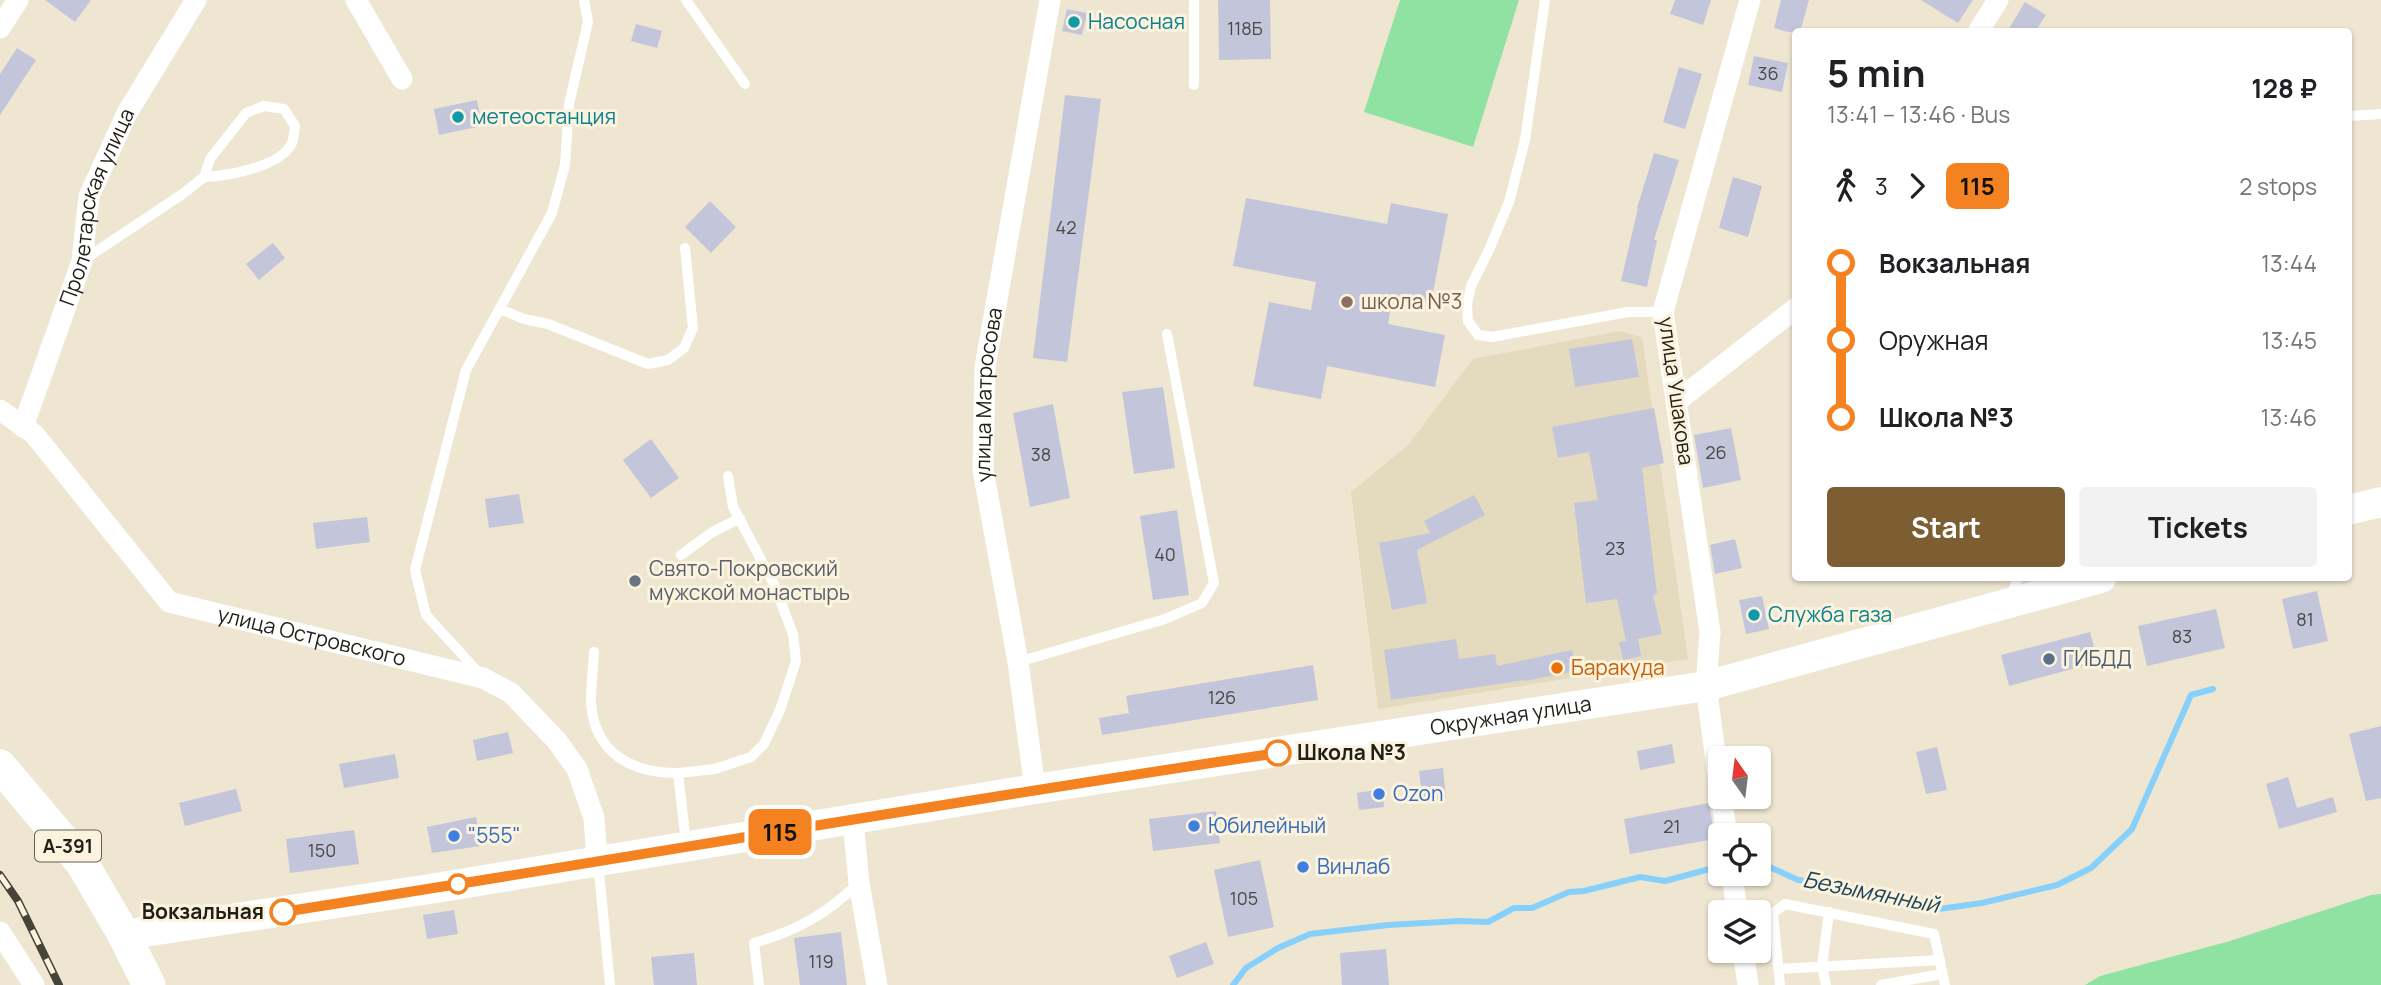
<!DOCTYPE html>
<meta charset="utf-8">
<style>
:root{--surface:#fff;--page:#f2f2f2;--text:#202124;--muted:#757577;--accent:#7d5e33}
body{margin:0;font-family:Manrope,sans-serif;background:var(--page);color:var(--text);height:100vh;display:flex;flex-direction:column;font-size:26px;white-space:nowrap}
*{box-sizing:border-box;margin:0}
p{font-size:23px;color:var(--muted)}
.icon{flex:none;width:38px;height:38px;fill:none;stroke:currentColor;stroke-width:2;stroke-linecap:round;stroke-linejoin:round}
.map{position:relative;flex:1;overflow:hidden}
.panel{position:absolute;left:1792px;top:28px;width:560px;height:553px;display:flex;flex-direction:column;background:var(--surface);border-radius:7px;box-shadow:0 2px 5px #0004}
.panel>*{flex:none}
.badge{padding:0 14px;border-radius:10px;font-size:24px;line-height:46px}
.needle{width:46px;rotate:346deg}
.controls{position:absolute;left:1708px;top:746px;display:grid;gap:14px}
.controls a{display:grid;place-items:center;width:63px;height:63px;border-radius:7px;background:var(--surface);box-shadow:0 2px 5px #0004;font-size:35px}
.map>.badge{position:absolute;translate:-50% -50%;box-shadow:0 0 0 4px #fff}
.legs{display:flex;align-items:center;gap:10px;height:77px;padding:0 35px;font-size:23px}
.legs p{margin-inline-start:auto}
.overview{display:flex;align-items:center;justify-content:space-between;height:119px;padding:0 35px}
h1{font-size:38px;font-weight:700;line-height:52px}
.cta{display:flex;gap:14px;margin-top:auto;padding:14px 35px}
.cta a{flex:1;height:80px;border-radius:7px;background:var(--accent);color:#fff;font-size:28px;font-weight:700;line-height:80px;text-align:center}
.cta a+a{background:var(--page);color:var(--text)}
ul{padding:0 35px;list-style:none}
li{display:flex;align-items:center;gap:24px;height:77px;font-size:26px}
li i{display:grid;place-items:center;width:10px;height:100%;margin:0 9px;background:currentColor}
li i::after{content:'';width:18px;height:18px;margin:-9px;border:5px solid;border-radius:50%;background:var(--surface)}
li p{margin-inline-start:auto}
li:first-child i{background:linear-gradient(#0000 50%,currentColor 0)}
li:last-child i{background:linear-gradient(currentColor 50%,#0000 0)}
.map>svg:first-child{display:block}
</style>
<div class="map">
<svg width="2381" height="985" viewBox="0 0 2381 985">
<rect width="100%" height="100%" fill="#eee6d1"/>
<path fill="#e4dabd" d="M1620,331L1642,337L1688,659L1378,709L1351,492L1408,445L1473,359Z"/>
<path fill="#90e2a3" d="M1400,0H1519L1473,147L1364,112Z
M2381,894V985H2085L2100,976L2230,941L2371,895Z"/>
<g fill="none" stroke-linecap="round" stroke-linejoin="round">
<path stroke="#87d0fc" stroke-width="6" d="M1759,862L1798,880L1836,884L1864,895L1888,896L1911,904L1939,909L1982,903L2057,885L2091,868L2132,829L2191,695L2213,689
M1233,985L1246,968L1278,948L1310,934L1388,925L1460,921L1488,922L1514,908H1532L1569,892L1584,891L1640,877L1665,881L1717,867"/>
</g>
<path fill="#c3c5da" d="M45,0H91L75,22Z
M1218,0H1270L1271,59L1219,60Z
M1675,0H1711L1703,25L1670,14Z
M1781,0H1809L1800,32H1788L1774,28Z
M1921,0H1973L1958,23Z
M2025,2L2046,15L2035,32H2007Z
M1067,9L1087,13L1082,35L1062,31Z
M636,24L662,31L657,48L631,41Z
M17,48L36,60L0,115V74Z
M1754,56L1788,63L1782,92L1748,85Z
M1679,67L1702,74L1685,129L1663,122Z
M1065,95L1101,99L1067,362L1033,358Z
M477,100L482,126L439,135L434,109Z
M1654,153L1679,160L1654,240H1657L1647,287L1621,281L1638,208H1637Z
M1733,177L1762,186L1748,237L1719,228Z
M1246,198L1387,224L1391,203L1448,214L1431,303L1393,296L1388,324L1445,335L1435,387L1327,366L1321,399L1253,386L1269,302L1311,310L1316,282L1233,266Z
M710,201L736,227L711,253L685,227Z
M273,243L285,258L259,280L246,264Z
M1632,339L1639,377L1575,387L1569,349Z
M1163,387L1175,468L1134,474L1122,392Z
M1053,404L1070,498L1030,507L1013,413Z
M1654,408L1664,463L1642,468L1657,594L1653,595L1662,634L1638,639L1641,656L1623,660L1619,642L1626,641L1617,599L1586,603L1574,503L1598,500L1589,452L1558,458L1552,427Z
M1731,428L1741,480L1703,488L1694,435Z
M651,439L679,478L651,498L623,460Z
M519,494L524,523L489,528L485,499Z
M1474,495L1485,515L1417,550L1427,603L1392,610L1379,543L1430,533L1424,521Z
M1177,510L1189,595L1153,600L1140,516Z
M367,517L370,542L316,549L313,523Z
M1735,539L1742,568L1715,574L1710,545Z
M2317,591L2328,641L2293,649L2282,599Z
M1762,596L1769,629L1746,634L1739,600Z
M2216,609L2225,648L2147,666L2138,626Z
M2090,632L2098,662L2009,686L2001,655Z
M1456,639L1459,659L1495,654L1497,666L1572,650L1576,671L1525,681V680L1391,700L1384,650Z
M1313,665L1318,700L1102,735L1099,718L1129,713L1126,696Z
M2381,726V798L2366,801L2349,734Z
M508,732L513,753L477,761L473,740Z
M1672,744L1675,763L1640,770L1637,751Z
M1937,747L1947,790L1926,794L1916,752Z
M395,754L399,778L344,788L339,764Z
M1443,768L1446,798L1423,801L1419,771Z
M2288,777L2297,808L2333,797L2337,812L2279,829L2266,784Z
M236,789L242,811L185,826L179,803Z
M1382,789L1384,807L1359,810L1357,793Z
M1709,803L1715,839L1630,854L1624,819Z
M1216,811L1220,843L1153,851L1149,819Z
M476,817L481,846L432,853L427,827Z
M354,830L359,864L290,873L286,839Z
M1260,860L1274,927L1228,937L1214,870Z
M454,910L458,934L427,939L423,915Z
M841,932L847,985H800L794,938Z
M1206,942L1214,964L1177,978L1169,956Z
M1386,949L1389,985H1342L1340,953Z
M694,953L697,985H654L651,957Z"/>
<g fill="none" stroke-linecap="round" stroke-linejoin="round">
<path stroke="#fff" stroke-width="10" d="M686,0L745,84
M1545,0L1525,140L1509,202L1489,250L1471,286L1467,304L1468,321L1478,335L1492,337L1628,312H1663
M1194,85V0
M2348,116L2381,114
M82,261L184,193L204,177L210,159L246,113L264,106L284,109L295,126C294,131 294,138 292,143C281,167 227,176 204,177
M500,309L524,319L548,324L648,364L668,360L684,348L693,328L685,248
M681,555L711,533L740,518
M2010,598L2018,578
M594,652C593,668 591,686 591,702C594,753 631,773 678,773
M1018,662L1165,619L1202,603L1214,583L1167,334
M479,673L426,615L415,570L466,370L552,213L565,165L569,104L588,22L584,0
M686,843L678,773L715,769L751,757L764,744L780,710L796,661L793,634L774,584L733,507L728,476
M598,862L610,985
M1759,912L1773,913L1785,904L1934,934L1945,985
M1773,913L1780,985
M1779,969L1940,960
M759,985L754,943C798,930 825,915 859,883
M1826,985L1822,966L1829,912
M1881,985L1942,974"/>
<g stroke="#fff" stroke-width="21">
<path d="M356,0L402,79"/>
<path d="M0,28L18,0"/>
<path d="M1978,32L1998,0"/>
<path d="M1676,402L1796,308"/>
<path id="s1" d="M0,410L34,434L169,602L483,678L511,693L557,741L577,769L594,818L597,860"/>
<path id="s2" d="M23,427L82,261L89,196L127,113L196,0"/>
<path id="s3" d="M1035,789L1018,662L983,470L985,367L1050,0"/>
<path d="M1720,790L1706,686L1710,632L1663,312L1750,0"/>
<path d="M1721,796L1727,835"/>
<path d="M853,821L859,883L877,985"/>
<path d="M1732,873L1737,912"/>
<path d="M0,932L34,985"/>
<path d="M1743,950L1748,985"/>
</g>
<g stroke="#fff" stroke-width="30">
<path d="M2348,510L2381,502"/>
<path id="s4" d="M124,935L430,889L1035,789L1706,686L2101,578"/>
</g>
<path stroke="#fff" stroke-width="33" d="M124,935L149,985"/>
<path stroke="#fff" stroke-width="33" d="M0,766L82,863L124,935"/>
<defs>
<path id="rail" d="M0,875L18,901L59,985"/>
</defs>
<use href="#rail" stroke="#464339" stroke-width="8"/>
<use href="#rail" stroke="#fbf3de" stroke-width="5" stroke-dasharray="16" stroke-linecap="butt"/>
</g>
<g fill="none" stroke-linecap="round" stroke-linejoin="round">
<defs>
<path id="line-1" d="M283,912C615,860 946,802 1278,753"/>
</defs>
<use href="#line-1" stroke="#fff" stroke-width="16"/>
<use href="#line-1" stroke="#f58220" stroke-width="10"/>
</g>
<g fill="#0f9aa8" stroke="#fbf3de" stroke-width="2.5">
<circle cx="1074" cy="22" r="7"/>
<circle cx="458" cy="117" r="7"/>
<circle cx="1754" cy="615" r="7"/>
</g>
<circle fill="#8d6e63" stroke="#fbf3de" stroke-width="2.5" cx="1347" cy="302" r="7"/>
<circle fill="#6b7280" stroke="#fbf3de" stroke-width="2.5" cx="635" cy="581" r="7"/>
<circle fill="#5c6f8a" stroke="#fbf3de" stroke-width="2.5" cx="2049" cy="659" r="7"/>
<circle fill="#e8710a" stroke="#fbf3de" stroke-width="2.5" cx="1557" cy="668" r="7"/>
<g fill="#fff" stroke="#f58220" stroke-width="3.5">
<circle cx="1278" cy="753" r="12"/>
<circle cx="458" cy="884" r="9"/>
<circle cx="283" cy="912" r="12"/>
</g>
<g fill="#3f7fe0" stroke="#fbf3de" stroke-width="2.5">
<circle cx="1379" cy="794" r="7"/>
<circle cx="1194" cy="826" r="7"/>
<circle cx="454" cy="836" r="7"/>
<circle cx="1303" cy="867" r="7"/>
</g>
<g text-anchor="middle" stroke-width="6" stroke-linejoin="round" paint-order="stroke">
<g font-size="18" fill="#4a4848">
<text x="1245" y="35">118Б</text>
<text x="1768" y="80">36</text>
<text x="1066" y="234">42</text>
<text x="1716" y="459">26</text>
<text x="1041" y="461">38</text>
<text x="1615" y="555">23</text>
<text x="1165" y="561">40</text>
<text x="2305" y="626">81</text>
<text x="2182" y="643">83</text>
<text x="1222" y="704">126</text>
<text x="1672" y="833">21</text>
<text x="322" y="857">150</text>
<text x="1244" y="905">105</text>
<text x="821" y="968">119</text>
</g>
<rect fill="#fbf3de" stroke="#625f53" stroke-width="2" x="35" y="830.5" width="66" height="31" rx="5"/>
<g font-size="19" font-weight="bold" fill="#211f17">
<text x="68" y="853">А-391</text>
</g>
<g font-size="21" fill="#0d838f" stroke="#fbf3de" text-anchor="start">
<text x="1088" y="29">Насосная</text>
<text x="472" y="124">метеостанция</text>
<text x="1768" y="622">Служба газа</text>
</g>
<g font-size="21" fill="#211f17" stroke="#fbf3de">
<text dy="7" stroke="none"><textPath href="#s2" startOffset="233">Пролетарская улица</textPath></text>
<text transform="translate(1676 391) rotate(82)" y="7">улица Ушакова</text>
<text dy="7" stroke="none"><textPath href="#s3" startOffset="399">улица Матросова</textPath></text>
<text dy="7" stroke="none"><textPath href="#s1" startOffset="404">улица Островского</textPath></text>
<text dy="7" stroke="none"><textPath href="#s4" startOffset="1404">Окружная улица</textPath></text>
</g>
<g font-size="21" fill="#785e54" stroke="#fbf3de" text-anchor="start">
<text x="1361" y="309">школа №3</text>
</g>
<g font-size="21" fill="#5b616d" stroke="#fbf3de" text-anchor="start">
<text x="649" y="576">Свято-Покровский<tspan x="649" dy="24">мужской монастырь</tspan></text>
</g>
<g font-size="21" fill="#4e5e75" stroke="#fbf3de" text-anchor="start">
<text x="2063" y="666">ГИБДД</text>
</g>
<g font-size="21" fill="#c56008" stroke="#fbf3de" text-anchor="start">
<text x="1571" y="675">Баракуда</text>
</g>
<g font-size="21" font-weight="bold" fill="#211f17" stroke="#fbf3de" text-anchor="start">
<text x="1297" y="760">Школа №3</text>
<text x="264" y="919" text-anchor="end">Вокзальная</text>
</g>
<g font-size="21" fill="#366cbe" stroke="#fbf3de" text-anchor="start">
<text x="1393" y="801">Ozon</text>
<text x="1208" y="833">Юбилейный</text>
<text x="468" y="843">"555"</text>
<text x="1317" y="874">Винлаб</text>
</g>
<g font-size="23" font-style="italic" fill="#1e465d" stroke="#fbf3de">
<text transform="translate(1871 892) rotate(11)" y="8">Безымянный</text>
</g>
</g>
</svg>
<div class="controls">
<a><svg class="needle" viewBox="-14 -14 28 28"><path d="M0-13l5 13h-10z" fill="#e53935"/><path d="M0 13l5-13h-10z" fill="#757577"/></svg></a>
<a><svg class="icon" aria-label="locate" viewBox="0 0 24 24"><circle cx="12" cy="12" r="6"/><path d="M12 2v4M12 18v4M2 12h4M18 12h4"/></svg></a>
<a><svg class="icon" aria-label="layers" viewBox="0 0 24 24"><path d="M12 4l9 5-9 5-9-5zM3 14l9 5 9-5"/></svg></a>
</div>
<b class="badge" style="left:780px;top:832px;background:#f58220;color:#111">115</b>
<section class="panel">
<div class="overview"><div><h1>5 min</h1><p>13:41 – 13:46 · Bus</p></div><b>128 ₽</b></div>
<div class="legs"><svg class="icon" aria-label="walk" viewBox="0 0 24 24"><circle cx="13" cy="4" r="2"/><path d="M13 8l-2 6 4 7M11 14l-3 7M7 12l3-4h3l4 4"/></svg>3<svg class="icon" aria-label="forward" viewBox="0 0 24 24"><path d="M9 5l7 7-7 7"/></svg><b class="badge" style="background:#f58220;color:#111">115</b><p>2 stops</p></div>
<ul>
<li><i style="color:#f58220"></i><b>Вокзальная</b><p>13:44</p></li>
<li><i style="color:#f58220"></i><span>Оружная</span><p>13:45</p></li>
<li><i style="color:#f58220"></i><b>Школа №3</b><p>13:46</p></li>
</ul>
<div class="cta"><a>Start</a><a>Tickets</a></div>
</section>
</div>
